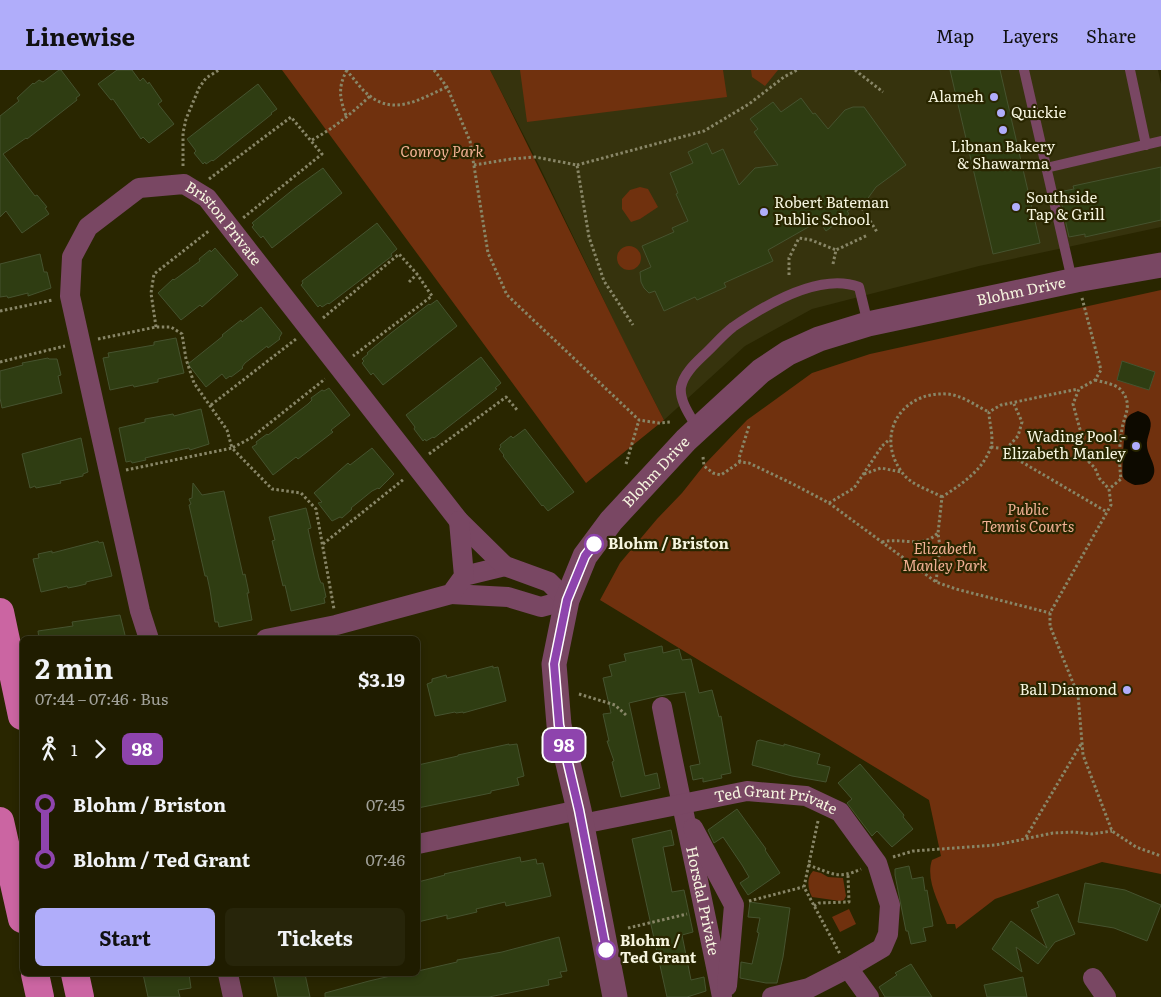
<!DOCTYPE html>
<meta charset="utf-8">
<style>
:root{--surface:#1f1c00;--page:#27250a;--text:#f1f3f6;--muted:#a1a199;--line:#3c3a22;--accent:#b0adfa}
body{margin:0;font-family:Literata,serif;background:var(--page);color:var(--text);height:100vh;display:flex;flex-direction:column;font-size:19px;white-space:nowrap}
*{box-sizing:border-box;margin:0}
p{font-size:16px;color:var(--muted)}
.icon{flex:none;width:28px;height:28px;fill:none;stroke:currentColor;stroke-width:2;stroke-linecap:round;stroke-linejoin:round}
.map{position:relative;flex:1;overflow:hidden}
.sheet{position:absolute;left:20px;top:566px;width:400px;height:340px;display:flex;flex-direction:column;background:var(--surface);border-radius:8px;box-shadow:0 2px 8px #0003,0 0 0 1px var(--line)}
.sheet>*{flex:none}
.badge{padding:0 10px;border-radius:8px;font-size:18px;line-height:32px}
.map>.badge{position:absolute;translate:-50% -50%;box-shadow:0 0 0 2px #fff}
.legs{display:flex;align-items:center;gap:8px;height:55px;padding:0 15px;font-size:16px}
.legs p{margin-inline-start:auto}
.headline{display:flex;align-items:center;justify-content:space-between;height:85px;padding:0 15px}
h1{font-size:28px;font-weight:700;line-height:38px}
.action{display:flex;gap:10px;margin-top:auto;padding:10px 15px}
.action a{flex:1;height:58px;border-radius:8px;background:var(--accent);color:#111;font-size:20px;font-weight:700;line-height:58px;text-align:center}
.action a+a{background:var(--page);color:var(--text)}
ul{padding:0 15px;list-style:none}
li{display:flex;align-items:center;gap:18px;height:55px;font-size:19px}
li i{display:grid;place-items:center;width:8px;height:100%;margin:0 6px;background:currentColor}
li i::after{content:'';width:12px;height:12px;margin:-6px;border:4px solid;border-radius:50%;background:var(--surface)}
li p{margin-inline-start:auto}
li:first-child i{background:linear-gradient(#0000 50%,currentColor 0)}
li:last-child i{background:linear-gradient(currentColor 50%,#0000 0)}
header{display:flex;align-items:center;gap:30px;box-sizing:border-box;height:70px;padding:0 25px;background:var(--accent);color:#111}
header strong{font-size:24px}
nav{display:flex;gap:28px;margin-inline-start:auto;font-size:18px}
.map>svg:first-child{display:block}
</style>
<header>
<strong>Linewise</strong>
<nav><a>Map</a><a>Layers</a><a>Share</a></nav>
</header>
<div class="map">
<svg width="1161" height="927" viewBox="0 0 1161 927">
<rect width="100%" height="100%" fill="#292600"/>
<path fill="#36330d" d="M490,0H1158L1161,14V157L979,196L812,239L745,276L664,350L623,270L535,87Z"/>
<path fill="#70310e" d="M282,0H490C549,116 604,234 664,350L586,413Z
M520,0H723L727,27L527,52Z
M751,0H778L765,16L752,7Z
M640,117L648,119L658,137L640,149L631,152L622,139V129L630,120Z
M617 188a12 12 0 1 1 24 0a12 12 0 1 1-24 0Z
M1161,220V804L1102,792L995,829L956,859L955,854H947C940,835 925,810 932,790L941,786L929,730L600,530L620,493L657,449L682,423L705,394L747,350L812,303L870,284Z
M813,801L821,803L828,807L843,808L846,826L844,830L840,831L812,827C808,819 806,808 813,801Z
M849,839L856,854L840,862L832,847Z"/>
<path fill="#0d0a00" d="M1138,341C1143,343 1148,344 1150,350C1153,358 1146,367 1147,376C1148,388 1161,399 1150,411C1146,414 1140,415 1135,415C1131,414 1124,410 1123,407C1121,404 1125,353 1126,350C1129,344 1133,343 1138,341Z"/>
<path fill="#2f3d12" stroke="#46532f" d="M59,0H61L80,25L76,28L77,30L27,69L26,68L3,84L35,126L37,125L47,137L45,138L49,144L22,163L6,141L0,147V46L19,31L17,28L33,13L34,14L39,10L43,12Z
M117,0H132L140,11L143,8L148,14L149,12L162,31L158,34L174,54L149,73L143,67L141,69L113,29L111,30L98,14Z
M950,0H1000L1040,173L993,184Z
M258,14L277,39L271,43L272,44L213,91L212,90L206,94L205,92L203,94L194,83L196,81L187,69Z
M801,28L813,44L815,43L828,59L845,40L853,37H864L906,95L876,117L866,131L847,141L849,144L826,161L819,151L768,180L773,191L724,213L726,217L697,230L695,227L664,241L655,221L649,223L644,218L641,212L640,202L651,197L642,176L674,162L672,158L688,151L676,124L678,123L670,103L693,93L688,82L707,73L712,84L723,79L739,115L755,98L778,95L754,62L758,59L750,49L773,32L781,42Z
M1161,97V150L1085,167V164L1069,167L1059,122L1074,119L1073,116Z
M323,98L342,123L272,178L263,166L261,168L252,157L254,155L252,153L295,118Z
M377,153L397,179L391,184L392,186L329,234L328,233L322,237L320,235L318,237L301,215L303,213L302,211Z
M215,178L238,205L202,237L200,235L181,250L158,223L173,209L174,210L200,191L199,189L210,180L211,182Z
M40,184L44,202H47L51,218L28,226V223L8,228L7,226L0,227V194Z
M437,230L457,256L383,315L373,303L371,305L362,293L364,291L362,289L368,284L367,283L391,263L429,234L430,235Z
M261,237L282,263L279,268L280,269L268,278L267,276L245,293L242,297L243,298L231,307L230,306L226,309L222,304L206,317L188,294L223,266L222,265L241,250L242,252Z
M176,268L184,303L158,309V312L134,317L133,315L110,320L103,288L109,287L108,283L154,275V272Z
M481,287L501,313L495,318L497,319L434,368L433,367L426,371L425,369L423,371L414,359L415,357L406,345Z
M48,288L49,289H57L61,305L58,306L62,323L2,338L0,328V301L23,295L22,293Z
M1122,291L1155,302L1149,320L1117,310Z
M329,318L350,345L331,360L333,362L298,389L296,387L273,405L252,377L257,374L256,372L267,364L268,365L308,334L312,330L311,328L322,320L324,321Z
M201,339L209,374L190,380L189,378L184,379L145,388L146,390L132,393L131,391L126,392L119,358L145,352V349L173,344L174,346Z
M525,359L574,422L548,441L543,435L542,436L503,386L504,385L499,379L501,377L500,375L511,366L513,368Z
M81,368L88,402L83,404V406L60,411L61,413L36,418L35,416L30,418L22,384Z
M372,378L394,404L379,419L378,418L372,421L351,438L352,439L342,448L340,447L332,451L318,433L322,432L314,423L348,393L350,395Z
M193,413L202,425L224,421L243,505L245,504L249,523H247L252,550L219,557L218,552H215L210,520L207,506H205L189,435L191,434L189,429L192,428Z
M306,438L311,458L308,459L313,482L319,508L321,513H323L326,527L324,528L325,533L291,541L285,515L283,516L272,471L275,470L269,447Z
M98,471L99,473L103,472L112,506L86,512V514L78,516L68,518L67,516L41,522L33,489L39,488L38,484L52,481V483Z
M120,545L126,569H39L38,561L73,556L72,552Z
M662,576L663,583L679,579L682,590L691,589L699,623L712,620L719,647L721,646L731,703L721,705L722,708L703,712V708L693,710L690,696L700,694L685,622L659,626L629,633L645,706L657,703L660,718L621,727L612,692L614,691L607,671H609L603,644L611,643L603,608L612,606L609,595L626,591L624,584Z
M493,596V598L498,597L506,631L463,643V642L456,643L455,642L435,646L427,614L432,612V609L446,605L447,608Z
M760,670L784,676V674L820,684L817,694L830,697L826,712L792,706L752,695L757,671Z
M509,674V675L517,674L524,706L517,708L519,715L491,721V723L418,738V695L458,686V685Z
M860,694L904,745L903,747L913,759L892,777L877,761L872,766L847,733L852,729L838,713Z
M737,739L766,779L765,780L780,803L748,825L740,813L749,807L742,795L723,767L714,773L708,760Z
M671,760L674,775L663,777L672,822L684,820L693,862L682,865L691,910L704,907L706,921L687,927H667L632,769Z
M520,787L521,792L536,789L537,794L543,793L551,826L506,836L505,832L476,839L477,842L447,849V845L418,852V812L445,805L444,804Z
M909,796L912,809L923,807L925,821L927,820L933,856L923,858L926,871L911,874L908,861H906L895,805V799Z
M1085,813L1125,820L1161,835L1147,871L1114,858L1078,852Z
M1058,824L1075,864L1055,872L1038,894L1016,877L1022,902L992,879L1011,851L1047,878L1031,840L1039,837L1037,832Z
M750,832L790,838L783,887L777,913H766L740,908L741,892L752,894L759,863L757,862L760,848L748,847Z
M559,867L567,901L560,902L562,907L548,910L549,915L489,927H325V923L369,911L399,904H418V901L457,892V890L502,882Z
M911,894L932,927H885L879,917L897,905L895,903Z
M143,904H189L191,918L178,920L180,927H148Z
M273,904H305L310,927H278Z
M1023,907L1027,927H987L984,915Z"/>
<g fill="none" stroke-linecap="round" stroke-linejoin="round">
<path stroke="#888667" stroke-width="3" stroke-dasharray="2.5 2.5" stroke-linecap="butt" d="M346,0C354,8 361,20 370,26C395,46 422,28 447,17
M347,0C337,18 340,30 347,48
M434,0L447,17L470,71L488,183L507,225L639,350L659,353L671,352
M855,0L883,22
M312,70C334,58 351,44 370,26
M474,95L511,89L535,87L577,95L589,167L604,211L633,255
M577,95L704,61L749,34L784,7L797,0
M183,96V63L186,49L199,18L206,8L219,0
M209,109L291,47L322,84L243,148
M862,138L877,162
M833,194L836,180L868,165
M789,205V188L799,168L811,170L836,180
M409,212L417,204
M1082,228L1101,300L1095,310L1079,319L1073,334L1089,392L1095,398L1099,408L1109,419L1111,435L1050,543V556L1078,625L1083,685L1112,761L1136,777L1161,786
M0,241L53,230
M323,248L399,184L417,204L432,226L353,286
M156,257L151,223L154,204L210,160
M98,269L156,257H171L182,264L186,289L194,313L227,360L232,378L251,368L325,309
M0,292L65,276
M1095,310C1102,312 1115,314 1120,319C1134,334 1124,345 1122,359C1119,374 1119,395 1121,409L1109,419
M211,335L296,269
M991,377L1006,379L1015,388L1107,442
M1006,379L1018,366L1022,352L1014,334
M429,384L506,327L518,341
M703,387L704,396L713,403L721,405L740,392L749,393L793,414L829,433L936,512L956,519L1050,543
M740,392L739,388L749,356
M626,394L639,350
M126,400L232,378L272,419L301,423L316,439L334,539
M864,404L881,398L901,402
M942,427C928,419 910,415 901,401C875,364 902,321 947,324C962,325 976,336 989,342
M829,433L854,418L882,376L890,369
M882,472C898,468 916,475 927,470C931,469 934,466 938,463
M323,474L404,409
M936,512L940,477L938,463L942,427C962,414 983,400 991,377C994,366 989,353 989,342L1001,335L1078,319
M579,624L615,635L626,645
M818,751L804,817L840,884
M1026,767L1081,674
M893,787L913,781L996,775L1053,763L1074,762L1092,764L1112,761
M808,795C832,803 837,810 861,799
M749,831L803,817
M814,836L819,833L849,832L848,805
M628,858L687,844"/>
<path stroke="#794763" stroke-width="10" d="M1024,0L1072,210
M1130,0L1146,75
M1046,98L1161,71
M698,359C691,347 679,331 681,317C684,302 698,291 708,281C716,273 724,264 733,257C765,235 820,202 859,217L868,254"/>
<g stroke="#794763" stroke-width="20">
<path d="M464,506L505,496"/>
<path d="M451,524L508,527L541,537L567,530"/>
<path id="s1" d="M149,569L140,541L70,226L72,187L88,157L139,118L184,114L207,128L459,451L505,496L549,512L567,530"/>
<path d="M266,569L336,555L451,524L464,506L459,451"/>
<path id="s2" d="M662,637C681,734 703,830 722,927"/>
<path id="s3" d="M582,754L747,721L806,726L840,742L877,793L890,835L888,864L882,878L848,898L809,918L772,927"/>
<path d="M693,758L734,835L727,916"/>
<path d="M418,774L579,740"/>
<path d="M848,898L869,927"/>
<path d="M228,904L233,927"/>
<path d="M1093,908L1106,927"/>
</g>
<path stroke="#794763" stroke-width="25" id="s4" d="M615,927L579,740L559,655L554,594L567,530L585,486L611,451L686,370L761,301L788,283L819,269L868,254L1076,210L1161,195"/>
<path stroke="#cb65a2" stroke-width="28" d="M0,542L22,646
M0,751L22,849
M35,904L40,927
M75,904L80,927"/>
</g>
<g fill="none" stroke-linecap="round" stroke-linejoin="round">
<defs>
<path id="line-1" d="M594,474L585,486L567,530L554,594L559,655L579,740L606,880"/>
</defs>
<use href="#line-1" stroke="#fff" stroke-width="11"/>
<use href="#line-1" stroke="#8e44ad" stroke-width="8"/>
</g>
<g fill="#b0adfa" stroke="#292600" stroke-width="2">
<circle cx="994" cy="27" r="5"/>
<circle cx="1001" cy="43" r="5"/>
<circle cx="1003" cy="60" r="5"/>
<circle cx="1016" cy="137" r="5"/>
<circle cx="764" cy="142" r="5"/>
<circle cx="1136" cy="376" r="5"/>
<circle cx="1127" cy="620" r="5"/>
</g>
<g fill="#fff" stroke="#8e44ad" stroke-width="2.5">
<circle cx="594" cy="474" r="9"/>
<circle cx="606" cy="880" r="9"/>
</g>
<g text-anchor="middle" stroke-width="4.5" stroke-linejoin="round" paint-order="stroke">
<g font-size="15" fill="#f6f5df" stroke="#292600" text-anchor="end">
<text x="984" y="32">Alameh</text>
<text x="1011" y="48" text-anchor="start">Quickie</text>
<text x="1003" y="82" text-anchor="middle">Libnan Bakery<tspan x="1003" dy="17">&amp; Shawarma</tspan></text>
<text x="1026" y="133" text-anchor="start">Southside<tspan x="1026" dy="17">Tap &amp; Grill</tspan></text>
<text x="774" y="138" text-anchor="start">Robert Bateman<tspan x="774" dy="17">Public School</tspan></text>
<text x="1126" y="372">Wading Pool -<tspan x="1126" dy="17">Elizabeth Manley</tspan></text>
<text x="1117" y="625">Ball Diamond</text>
</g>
<g font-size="15" font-style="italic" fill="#f2b194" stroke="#292600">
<text x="442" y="87">Conroy Park</text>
<text x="1028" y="445">Public<tspan x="1028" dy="17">Tennis Courts</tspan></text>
<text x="945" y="484">Elizabeth<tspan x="945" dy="17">Manley Park</tspan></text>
</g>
<g font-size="15" fill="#f6f5df" stroke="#292600">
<text dy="5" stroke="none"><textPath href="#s1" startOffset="591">Briston Private</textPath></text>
<text dy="5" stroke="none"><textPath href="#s4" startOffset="982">Blohm Drive</textPath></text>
<text dy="5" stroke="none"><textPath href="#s4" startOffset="562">Blohm Drive</textPath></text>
<text dy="5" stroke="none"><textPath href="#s3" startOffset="198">Ted Grant Private</textPath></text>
<text dy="5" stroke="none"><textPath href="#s2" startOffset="198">Horsdal Private</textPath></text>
</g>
<g font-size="15" font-weight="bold" fill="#f6f5df" stroke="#292600" text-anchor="start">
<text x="608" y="479">Blohm / Briston</text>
<text x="620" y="876">Blohm /<tspan x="620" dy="17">Ted Grant</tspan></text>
</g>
</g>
</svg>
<b class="badge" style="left:564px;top:675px;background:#8e44ad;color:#fff">98</b>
<section class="sheet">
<div class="headline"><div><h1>2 min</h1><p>07:44 – 07:46 · Bus</p></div><b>$3.19</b></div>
<div class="legs"><svg class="icon" aria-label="walk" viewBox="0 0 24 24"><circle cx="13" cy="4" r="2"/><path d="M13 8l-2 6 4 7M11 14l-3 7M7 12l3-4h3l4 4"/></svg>1<svg class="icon" aria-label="forward" viewBox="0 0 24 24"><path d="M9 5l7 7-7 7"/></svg><b class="badge" style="background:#8e44ad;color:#fff">98</b></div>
<ul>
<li><i style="color:#8e44ad"></i><b>Blohm / Briston</b><p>07:45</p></li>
<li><i style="color:#8e44ad"></i><b>Blohm / Ted Grant</b><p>07:46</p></li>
</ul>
<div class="action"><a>Start</a><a>Tickets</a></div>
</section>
</div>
